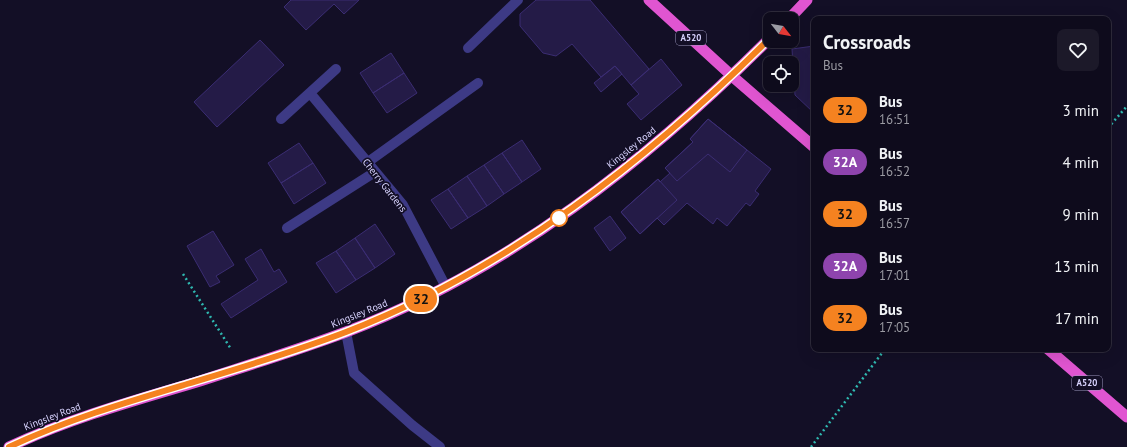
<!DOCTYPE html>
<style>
:root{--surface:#0e0b1c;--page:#1c1929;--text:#f1f3f6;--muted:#9b9ba3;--line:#2e2b3b}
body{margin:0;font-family:"PT Sans",sans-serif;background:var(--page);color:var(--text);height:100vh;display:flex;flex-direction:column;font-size:15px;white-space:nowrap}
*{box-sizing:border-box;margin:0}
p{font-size:13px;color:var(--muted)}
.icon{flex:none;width:22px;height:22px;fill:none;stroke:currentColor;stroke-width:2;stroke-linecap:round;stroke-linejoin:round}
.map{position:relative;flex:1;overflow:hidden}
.details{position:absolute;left:811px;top:16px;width:300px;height:336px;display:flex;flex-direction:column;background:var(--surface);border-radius:8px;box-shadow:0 4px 16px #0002,0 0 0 1px var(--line)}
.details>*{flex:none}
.badge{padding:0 8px;border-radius:13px;font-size:14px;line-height:26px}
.needle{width:26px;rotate:121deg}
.buttons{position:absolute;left:763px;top:12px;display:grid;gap:8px}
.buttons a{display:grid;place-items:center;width:36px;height:36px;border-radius:8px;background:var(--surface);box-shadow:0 4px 16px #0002,0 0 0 1px var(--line);font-size:20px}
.map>.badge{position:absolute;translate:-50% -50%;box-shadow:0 0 0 2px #fff}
.round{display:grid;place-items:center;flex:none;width:42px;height:42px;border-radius:8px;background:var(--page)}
.head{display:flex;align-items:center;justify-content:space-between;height:68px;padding:0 12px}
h1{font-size:19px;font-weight:800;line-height:30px}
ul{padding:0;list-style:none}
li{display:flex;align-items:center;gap:12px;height:52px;padding:0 12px}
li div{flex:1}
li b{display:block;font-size:15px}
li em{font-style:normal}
li .badge{min-width:44px;font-weight:700;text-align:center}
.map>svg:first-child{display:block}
</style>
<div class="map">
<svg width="1127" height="447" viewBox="0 0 1127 447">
<rect width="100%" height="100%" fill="#130f26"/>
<path fill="#241b47" stroke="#3b2d73" d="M291,0H359L344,14L334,4L306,30L284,7Z
M536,0H590L649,69L631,85L615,66L601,77L572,44L556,56L543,53L520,26V14Z
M260,40L284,65L217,127L194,102Z
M814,46V113L795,95L792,49Z
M391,53L404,73L373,93L360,73Z
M661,59L682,85L641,120L627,104L639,94L631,85Z
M615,66L622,74L601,92L594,83Z
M404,73L417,93L387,113L373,93Z
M708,119L771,169L755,191L759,194L750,206L746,203L727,226L717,218L713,224L687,203L664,225L657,218L640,234L621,212L658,179L660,182L670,173L665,168L693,142L690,139Z
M708,119L747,150L730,172L708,154L677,181L665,168L693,142L690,139Z
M522,140L541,169L522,182L502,153Z
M299,143L313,163L281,183L268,163Z
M502,153L522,182L504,194L484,165Z
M313,163L326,183L294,204L281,183Z
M484,165L504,194L487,206L467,176Z
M467,176L487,206L468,218L448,189Z
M658,179L677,200L640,234L621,212Z
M448,189L468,218L451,229L431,200Z
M610,216L626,238L610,251L594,228Z
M375,224L395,254L375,268L355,238Z
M213,231L234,265L216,276L220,282L210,287L187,246Z
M355,238L375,268L356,280L336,251Z
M261,249L274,272L279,269L287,282L231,318L221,304L258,280L245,259Z
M336,251L356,280L336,293L316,263Z"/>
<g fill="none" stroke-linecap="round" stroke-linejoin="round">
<path stroke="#2fb8b0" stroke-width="2.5" stroke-dasharray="2 3" stroke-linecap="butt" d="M1108,128L1127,106
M183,274L231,349
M811,447L885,349"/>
<path stroke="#3d3a85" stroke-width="10" d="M468,48L518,0
M368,162L478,83
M287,228L375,172
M346,332L354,373L412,425L440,447"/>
<path stroke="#3d3a85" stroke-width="10" d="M310,93L403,205L446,287
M281,119L336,69"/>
<path stroke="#e055d1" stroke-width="11" d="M649,0L732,76L814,147
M789,19L807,0
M1048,349L1127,417
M9,447C70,418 136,400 200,381C249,365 298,350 346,332C509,270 648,160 770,38"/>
</g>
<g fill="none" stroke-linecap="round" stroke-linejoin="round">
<defs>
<path id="line" d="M9,447C66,420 127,402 187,384C240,368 294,352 346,332C509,269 648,160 770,38"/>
</defs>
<use href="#line" stroke="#fff" stroke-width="9"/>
<use href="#line" stroke="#f58220" stroke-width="6"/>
</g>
<circle fill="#fff" stroke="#f58220" stroke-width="2" cx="559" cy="218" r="8"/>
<g text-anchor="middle" stroke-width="3.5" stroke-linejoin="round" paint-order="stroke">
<g fill="#130f26" stroke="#9e99be" stroke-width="1">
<rect x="676" y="31" width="30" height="14" rx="3"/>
<rect x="1072" y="376" width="30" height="14" rx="3"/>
</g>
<g font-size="9" font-weight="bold" fill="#d9d4ff">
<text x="691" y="41">A520</text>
<text x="1087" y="386">A520</text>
</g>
<g font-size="10" fill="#d9d4ff" stroke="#130f26">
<text transform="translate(631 147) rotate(-39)" y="4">Kingsley Road</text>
<text transform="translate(385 185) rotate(52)" y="4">Cherry Gardens</text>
<text transform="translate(359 313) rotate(-22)" y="4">Kingsley Road</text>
<text transform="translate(52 416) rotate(-21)" y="4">Kingsley Road</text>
</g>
</g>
</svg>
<div class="buttons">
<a><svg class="needle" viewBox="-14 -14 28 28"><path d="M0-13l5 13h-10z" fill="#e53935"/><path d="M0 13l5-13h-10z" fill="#9b9ba3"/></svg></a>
<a><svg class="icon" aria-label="locate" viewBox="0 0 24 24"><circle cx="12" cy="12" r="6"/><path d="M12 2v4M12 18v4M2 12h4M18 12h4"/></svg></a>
</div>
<b class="badge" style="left:421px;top:299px;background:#f58220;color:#111">32</b>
<section class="details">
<div class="head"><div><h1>Crossroads</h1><p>Bus</p></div><a class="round"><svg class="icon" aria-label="heart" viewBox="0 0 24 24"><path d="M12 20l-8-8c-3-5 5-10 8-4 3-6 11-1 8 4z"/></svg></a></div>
<ul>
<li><span class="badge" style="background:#f58220;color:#111">32</span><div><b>Bus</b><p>16:51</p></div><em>3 min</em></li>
<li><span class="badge" style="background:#8e44ad;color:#fff">32A</span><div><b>Bus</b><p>16:52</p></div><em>4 min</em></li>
<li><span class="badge" style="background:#f58220;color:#111">32</span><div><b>Bus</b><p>16:57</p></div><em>9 min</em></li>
<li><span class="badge" style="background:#8e44ad;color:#fff">32A</span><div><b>Bus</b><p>17:01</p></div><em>13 min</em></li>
<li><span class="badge" style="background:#f58220;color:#111">32</span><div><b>Bus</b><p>17:05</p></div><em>17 min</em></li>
</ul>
</section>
</div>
